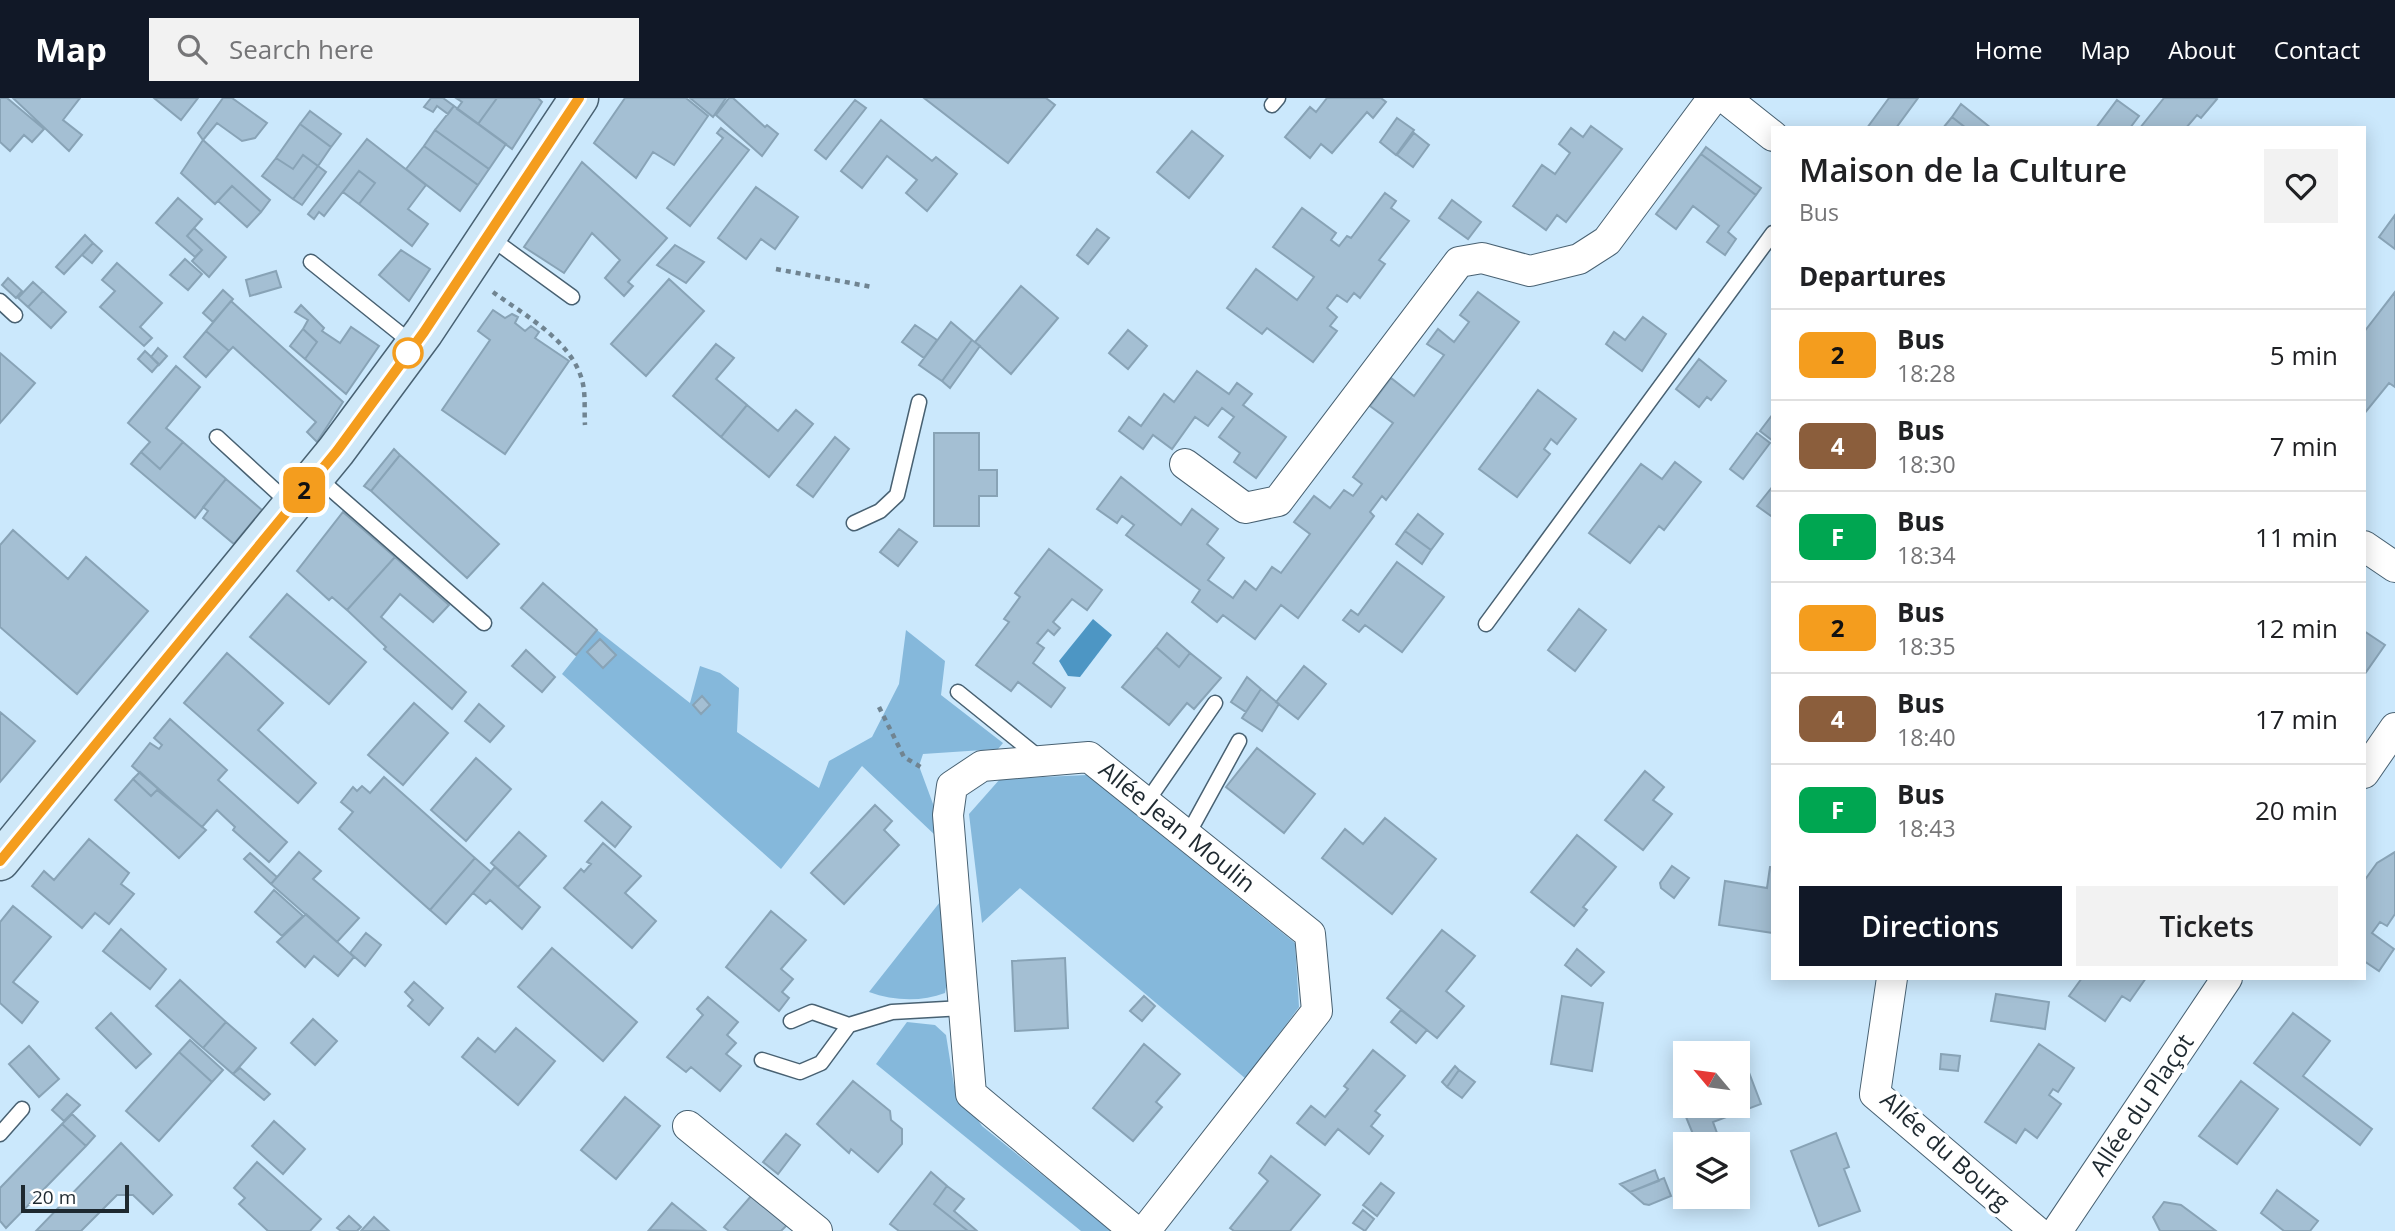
<!DOCTYPE html>
<meta charset="utf-8">
<style>
:root{--surface:#fff;--page:#f2f2f2;--text:#202124;--muted:#757577;--line:#e0e0e0;--accent:#111827}
body{margin:0;font-family:"Open Sans",sans-serif;background:var(--page);color:var(--text);height:100vh;display:flex;flex-direction:column;font-size:26px;white-space:nowrap}
*{box-sizing:border-box;margin:0}
p{font-size:23px;color:var(--muted)}
.icon{flex:none;width:38px;height:38px;fill:none;stroke:currentColor;stroke-width:2;stroke-linecap:round;stroke-linejoin:round}
.map{position:relative;flex:1;overflow:hidden}
.sheet{position:absolute;left:1771px;top:28px;width:595px;height:854px;display:flex;flex-direction:column;background:var(--surface);border-radius:0px;box-shadow:0 4px 18px #0003}
.sheet>*{flex:none}
.badge{padding:0 14px;border-radius:10px;font-size:24px;line-height:46px}
.needle{width:46px;rotate:299deg}
.fabs{position:absolute;left:1673px;top:943px;display:grid;gap:14px}
.fabs a{display:grid;place-items:center;width:77px;height:77px;border-radius:0px;background:var(--surface);box-shadow:0 4px 18px #0003;font-size:35px}
.scale{position:absolute;left:21px;bottom:18px;width:108px;box-sizing:border-box;padding-left:7px;border:4px solid #1e2930;border-top:0;font-size:19px;line-height:24px;white-space:nowrap;color:#1e2930;-webkit-text-stroke:5px #fff;paint-order:stroke}
.map>.badge{position:absolute;translate:-50% -50%;box-shadow:0 0 0 4px #fff}
h2{padding:0 28px;font-size:26px;line-height:63px}
.round{display:grid;place-items:center;flex:none;width:74px;height:74px;border-radius:0px;background:var(--page)}
.headline{display:flex;align-items:center;justify-content:space-between;height:119px;padding:0 28px}
h1{font-size:33px;font-weight:600;line-height:52px}
.cta{display:flex;gap:14px;margin-top:auto;padding:14px 28px}
.cta a{flex:1;height:80px;border-radius:0px;background:var(--accent);color:#fff;font-size:28px;font-weight:600;line-height:80px;text-align:center}
.cta a+a{background:var(--page);color:var(--text)}
ul{padding:0;list-style:none}
li{display:flex;align-items:center;gap:21px;height:91px;padding:0 28px;border-top:2px solid var(--line)}
li div{flex:1}
li b{display:block;font-size:26px}
li em{font-style:normal}
li .badge{min-width:77px;font-weight:700;text-align:center}
header{display:flex;align-items:center;gap:42px;box-sizing:border-box;height:98px;padding:0 35px;background:var(--accent);color:#fff}
header strong{font-size:33px}
nav{display:flex;gap:38px;margin-inline-start:auto;font-size:24px}
.search{width:490px;height:63px;background:var(--page);display:flex;align-items:center;gap:18px;box-sizing:border-box;padding:0 24px;border-radius:0px;color:var(--muted);font-size:26px}
.map>svg:first-child{display:block}
</style>
<header>
<strong>Map</strong>
<div class="search"><svg class="icon" aria-label="search" viewBox="0 0 24 24"><circle cx="10" cy="10" r="6"/><path d="M15 15l6 6"/></svg>Search here</div>
<nav><a>Home</a><a>Map</a><a>About</a><a>Contact</a></nav>
</header>
<div class="map">
<svg width="2395" height="1133" viewBox="0 0 2395 1133">
<rect width="100%" height="100%" fill="#cbe8fc"/>
<path fill="#85b8db" d="M597,532L690,605L700,568L720,575L739,590L737,634L819,690L829,663L872,639L899,586L906,532L945,563L941,597L1003,645L998,651L923,656L919,668L943,733L936,738L862,668L781,771L562,576Z
M1087,677L1295,845L1299,909L1246,981L1020,790L982,825L969,716L1000,681Z
M940,804L950,867L945,895C921,904 894,903 869,894Z
M907,924L935,927L946,937L954,987L982,1028L1112,1133H1081L876,966Z"/>
<path fill="#4d96c4" d="M1093,521L1112,537L1080,579L1068,578L1059,563Z"/>
<path fill="#a4bfd3" stroke="#88a3b6" stroke-width="2" d="M0,0H7L44,31L32,44L24,37L10,53L0,44Z
M13,0H80L63,22L82,37L69,53Z
M154,0H198L181,22Z
M223,0H232L267,25L255,40L242,43L217,25L203,42L198,35Z
M431,0H443L454,8L448,16L437,8L433,14L424,9Z
M456,0H497L478,26L457,11L462,4Z
M497,0H538L542,4L512,51L478,26Z
M625,0H686L708,18L674,67L653,54L636,80L594,45Z
M690,0H726L713,19Z
M729,0H733L765,29L767,27L778,36L762,58L716,17Z
M924,0H1046L1055,7L1008,65Z
M1327,0H1381L1386,4L1373,20L1367,14L1332,55L1321,46L1310,60L1285,39L1310,9L1316,14Z
M1889,0H1918L1896,30H1867Z
M2164,0H2215L2217,1L2201,20L2197,17L2186,30H2140Z
M855,2L866,10L826,61L815,52Z
M2117,2L2139,18L2130,30H2096Z
M1961,6L1991,30H1966L1952,19Z
M454,8L506,46L489,71L435,32Z
M310,13L341,36L331,49L300,26Z
M1952,19L1966,30H1943Z
M1397,20L1414,32L1396,57L1380,44Z
M881,22L932,63L936,59L957,76L927,113L906,95L917,82L887,58L862,90L841,73Z
M300,26L331,49L318,68L303,57L293,71L276,60Z
M1591,28L1622,51L1566,124L1557,117L1546,132L1513,108L1542,67L1555,76L1570,55L1559,46L1571,30L1583,39Z
M721,30L749,52L690,128L667,110L723,40L717,35Z
M435,32L489,71L478,87L424,48Z
M1192,33L1223,58L1189,100L1157,74Z
M1414,35L1429,47L1413,69L1397,57Z
M367,41L426,87L408,111L428,126L412,148L359,106L375,85L359,73L324,118L319,114L314,121L308,116Z
M203,42L270,102L261,114L232,88L215,106L181,75Z
M424,48L478,87L460,113L406,71Z
M1706,49L1761,90L1756,97L1701,56Z
M1701,56L1756,97L1728,134L1736,141L1725,157L1707,144L1719,128L1693,108L1676,131L1656,116Z
M303,57L318,68L293,101L262,78L276,60L293,71Z
M582,64L667,140L628,184L633,188L624,198L605,180L620,162L592,135L564,175L524,149Z
M318,68L326,74L302,107L293,101Z
M359,73L375,85L359,106L343,94Z
M232,88L261,114L247,129L218,103Z
M756,89L798,119L775,151L761,141L746,161L718,140Z
M1385,95L1396,103L1391,110L1409,123L1379,162L1385,166L1360,200L1354,195L1347,204L1337,197L1327,210L1337,219L1330,228L1337,233L1313,264L1267,230L1262,236L1227,210L1256,171L1297,202L1314,179L1273,149L1302,110L1336,135L1331,142L1339,148L1347,138L1351,140Z
M178,100L202,121L187,138L202,152L195,159L156,125Z
M1452,102L1481,124L1468,141L1439,120Z
M2395,117V151L2379,139Z
M194,130L226,159L209,179L192,163L202,152L187,138Z
M1097,131L1109,140L1088,166L1077,157Z
M85,137L93,145L64,176L56,169Z
M93,145L102,153L92,165L82,157Z
M675,147L704,164L686,185L657,167Z
M401,152L430,171L409,203L379,177Z
M185,161L202,176L188,192L170,177Z
M117,165L162,205L140,229L152,240L144,248L100,209L115,193L102,182Z
M276,173L281,189L250,198L246,182Z
M8,180L22,193L16,200L2,187Z
M669,181L704,213L646,278L611,246Z
M33,184L43,193L28,209L18,200Z
M1021,188L1058,220L1011,276L975,244Z
M223,192L233,201L213,224L203,215Z
M43,193L66,214L51,230L28,209Z
M1478,194L1519,224L1386,402L1382,398L1370,414L1374,418L1298,520L1281,507L1255,541L1223,517L1217,524L1192,504L1200,492L1126,437L1134,427L1122,418L1117,425L1097,411L1121,379L1181,427L1192,411L1218,431L1207,446L1224,460L1208,482L1233,500L1245,483L1256,492L1272,469L1281,475L1310,436L1294,424L1314,398L1330,410L1344,392L1353,398L1362,386L1353,379L1393,325L1370,308L1391,280L1414,298L1444,257L1427,246L1438,231L1454,244L1469,224L1460,217Z
M2395,194V289L2389,285L2364,316V234Z
M231,203L343,304L317,344L307,334L316,324L233,249L229,253L206,233Z
M301,207L324,230L322,233L340,245L351,229L379,248L346,296L305,261L317,244L303,231L308,222L295,214Z
M493,212L505,220L512,216L518,219L515,225L525,233L531,228L539,234L535,240L569,263L505,356L442,312L490,242L478,233Z
M1643,219L1666,236L1642,273L1606,246L1614,234L1625,242Z
M951,224L972,242L942,283L919,267Z
M915,227L937,242L924,260L902,244Z
M303,231L317,244L305,261L290,248Z
M1128,232L1147,248L1128,271L1109,255Z
M206,233L229,253L206,279L184,259Z
M972,242L980,248L950,290L942,283Z
M716,246L734,260L716,281L747,307L721,339L673,298Z
M158,250L167,258L159,267L151,259Z
M145,253L159,266L152,274L138,261Z
M0,255L35,285L0,325Z
M1699,261L1726,283L1711,302L1707,299L1699,309L1676,291Z
M176,268L200,289L166,330L183,344L160,371L141,354L150,344L128,325Z
M1197,273L1229,296L1237,285L1252,296L1243,307L1286,339L1256,380L1234,364L1240,355L1219,339L1234,319L1222,310L1208,328L1195,319L1172,351L1153,337L1143,351L1119,333L1129,319L1141,328L1164,296L1174,304Z
M1538,292L1576,321L1557,346L1551,341L1544,351L1550,356L1517,399L1479,371Z
M747,307L778,333L796,312L813,326L769,379L721,339Z
M1773,316V343L1760,333Z
M934,335H979V372H997V398H979V428H934Z
M1757,335L1770,345L1743,381L1730,371Z
M835,339L849,351L813,399L797,387Z
M183,344L226,381L195,420L131,366L141,354L160,371Z
M394,351L400,357L371,393L364,388Z
M400,357L499,446L467,480L371,393Z
M1675,364L1701,384L1664,432L1659,428L1630,465L1589,435L1641,366L1662,381Z
M226,381L262,412L234,446L203,420L208,413L203,409Z
M1773,388V416L1771,418L1757,408Z
M343,414L395,459L347,512L332,499L329,502L297,473Z
M1418,416L1443,436L1431,452L1405,433Z
M899,431L917,444L898,468L880,454Z
M13,432L68,481L86,459L148,513L77,596L0,529V447Z
M1405,433L1431,452L1422,466L1396,446Z
M1049,451L1102,492L1087,512L1072,501L1053,524L1060,530L1054,537L1048,532L1037,545L1044,550L1033,565L1065,590L1051,609L1018,584L1011,593L976,567L1009,524L1004,521L1020,499L1015,495Z
M395,459L449,507L433,524L400,496L381,519L466,594L452,611L384,551L386,549L347,512Z
M1397,464L1444,499L1402,554L1365,527L1359,534L1343,522L1351,512L1358,517Z
M543,485L597,532L576,557L521,510Z
M287,496L366,564L329,606L250,539Z
M1579,511L1606,532L1575,573L1548,552Z
M2364,533L2385,547L2364,577Z
M1167,535L1190,555L1179,569L1156,549Z
M600,541L616,557L603,570L587,554Z
M1156,549L1179,569L1190,555L1221,580L1194,611L1187,605L1169,627L1122,589Z
M526,552L555,579L542,594L512,568Z
M227,555L283,605L258,632L316,685L298,705L184,605Z
M1304,568L1326,586L1298,621L1276,604Z
M1247,579L1261,591L1246,614L1231,604Z
M1261,591L1279,606L1262,633L1242,620Z
M702,598L710,607L701,616L693,607Z
M414,605L448,635L403,687L368,657Z
M479,606L504,628L490,644L465,623Z
M0,614L35,643L0,684Z
M170,621L227,672L218,682L287,744L269,764L233,732L235,729L217,712L202,729L132,668L150,645L159,651L162,647L154,640Z
M1257,650L1315,696L1284,735L1226,689Z
M476,660L511,691L466,743L431,712Z
M1645,673L1664,689L1653,702L1672,716L1643,752L1605,722Z
M140,674L171,702L157,692L151,698L133,681Z
M384,679L475,760L430,812L339,731L353,714L341,704L353,689L357,693L362,688L370,695Z
M133,681L151,698L157,692L206,732L179,760L115,702Z
M602,704L631,729L615,749L585,723Z
M875,707L892,723L884,732L899,747L844,806L811,775Z
M1385,720L1436,761L1392,816L1322,760L1345,731L1363,746Z
M519,734L546,758L518,789L491,765Z
M1577,737L1616,769L1583,809L1587,812L1574,828L1531,794Z
M89,741L129,775L121,786L134,796L109,826L95,815L82,830L32,788L44,773L54,782Z
M603,745L641,778L625,795L656,823L632,850L564,790L581,771L584,774L591,766L587,764Z
M299,754L321,773L313,781L359,820L337,844L271,786Z
M2395,754V816L2387,828L2380,824L2372,835L2394,851L2379,873L2364,863V783L2377,765Z
M250,755L277,779L271,786L244,761Z
M475,760L491,774L446,826L430,812Z
M1672,768L1689,780L1674,800L1661,790L1660,785Z
M495,769L540,809L522,831L490,802L486,806L473,795Z
M1770,769H1773V835L1719,827L1725,783L1767,790Z
M274,792L303,818L282,838L255,814Z
M13,808L51,839L13,884L38,904L22,925L0,905V824Z
M771,813L806,842L781,871L793,881L782,894L789,900L779,913L726,869Z
M306,816L354,859L338,878L314,858L305,869L277,844Z
M121,831L166,871L150,891L103,853Z
M1442,832L1475,858L1446,893L1464,908L1437,940L1387,900Z
M366,835L381,847L365,868L350,855Z
M552,850L637,924L603,963L518,889Z
M1577,851L1604,874L1591,888L1565,867Z
M1065,860L1068,930L1015,933L1012,863Z
M2082,880H2146L2130,903L2122,898L2105,923L2069,898Z
M180,882L226,924L203,950L156,908Z
M414,884L443,910L429,927L408,908L413,902L405,894Z
M1996,896L2049,904L2045,931L1991,923Z
M1144,898L1155,908L1142,923L1130,913Z
M1562,898L1603,905L1592,973L1551,966Z
M708,899L738,924L727,937L736,945L726,956L741,968L720,993L691,969L686,974L667,959L703,917L697,911Z
M1401,912L1427,932L1416,945L1391,924Z
M111,915L151,956L136,970L96,930Z
M2293,915L2330,943L2303,978L2372,1031L2360,1047L2254,965Z
M313,921L337,943L315,967L291,945Z
M226,924L256,950L233,976L203,950Z
M516,930L555,963L518,1007L462,959L478,940L495,954Z
M190,942L223,972L212,984L179,954Z
M1144,946L1180,976L1156,1004L1162,1009L1133,1043L1093,1010Z
M2039,946L2074,970L2058,994L2053,991L2049,997L2061,1006L2037,1040L2025,1031L2016,1045L1985,1024Z
M29,948L59,981L39,999L9,966Z
M1373,952L1405,978L1375,1013L1380,1017L1371,1028L1383,1038L1369,1056L1338,1031L1325,1047L1297,1025L1311,1008L1325,1019L1348,991L1344,988Z
M179,954L212,984L159,1043L126,1013Z
M1941,956L1960,958L1958,973L1940,971Z
M1745,964L1761,1006L1713,1024L1721,1046H1697L1675,992L1685,988V1008H1738V967Z
M1455,968L1459,972L1447,989L1442,984Z
M240,970L270,996L264,1002L233,976Z
M1459,972L1475,984L1462,1000L1447,989Z
M853,983L890,1013L891,1022L902,1031V1046L878,1074L851,1051L849,1055L817,1026Z
M2241,983L2278,1011L2237,1066L2199,1038Z
M67,996L80,1007L64,1023L52,1012Z
M625,999L660,1028L616,1081L581,1052Z
M72,1016L95,1038L86,1048L62,1026Z
M274,1023L305,1051L283,1076L252,1048Z
M62,1026L86,1048L6,1130L0,1123V1090Z
M1836,1035L1849,1069L1844,1071L1860,1113L1819,1128L1791,1053Z
M786,1036L800,1047L778,1076L763,1064Z
M121,1045L172,1097L153,1116L133,1097H117L81,1133H36Z
M1271,1058L1320,1097L1290,1133H1234L1230,1130L1268,1083L1259,1075Z
M257,1064L321,1121L310,1133H268L239,1106L245,1100L234,1090Z
M1655,1072L1659,1083L1630,1094L1620,1086Z
M931,1074L947,1088L934,1106L968,1133H899L890,1126Z
M1664,1080L1671,1098L1649,1107L1644,1106L1630,1094Z
M1381,1085L1394,1095L1377,1118L1363,1107Z
M947,1088L964,1101L954,1113L977,1133H968L934,1106Z
M2277,1092L2318,1123L2310,1133H2284L2261,1115Z
M752,1097L787,1127L781,1133H729L724,1129Z
M2164,1104L2181,1107L2216,1133H2160L2153,1119Z
M672,1105L706,1133L649,1132Z
M1363,1112L1374,1121L1365,1133L1353,1125Z
M349,1118L361,1129L357,1133H341L337,1130Z
M374,1119L389,1133H361Z"/>
<g fill="none" stroke-linecap="round" stroke-linejoin="round">
<defs>
<path id="service" d="M1272,7L1278,0
M488,138L572,199
M311,164L413,246
M0,203L15,217
M217,339L291,407
M317,379L484,525
M854,425L880,413L897,397L919,304
M1486,526L1773,135
M958,594L1041,661
M1146,705L1215,605
M1187,738L1239,643
M791,923L812,914L849,927
M762,962L800,974L821,965L849,927L892,914L963,910
M0,1036L22,1011"/>
<path id="minor" d="M1725,0L1773,38
M1185,366L1245,410L1278,403L1459,164L1482,160L1530,173L1579,161L1607,143L1713,0
M2364,448L2395,469
M2364,675L2395,630
M1892,880L1875,996L2036,1133
M688,1028L817,1133
M1135,1133L971,996L948,717L952,688L982,668L1089,659L1310,836L1317,913L1145,1133
M2057,1133L2227,880"/>
<path id="secondary" d="M0,763L336,353L424,234L579,0"/>
</defs>
<use href="#service" stroke="#486172" stroke-width="17"/>
<use href="#minor" stroke="#486172" stroke-width="32"/>
<use href="#secondary" stroke="#486172" stroke-width="41"/>
<path stroke="#708491" stroke-width="4.5" stroke-dasharray="5 5" stroke-linecap="butt" d="M776,171L872,189
M493,194C524,217 571,242 582,282C586,296 584,313 585,327
M879,609L904,659L924,671"/>
<use href="#service" stroke="#fff" stroke-width="14"/>
<use href="#minor" stroke="#fff" stroke-width="30"/>
<use href="#secondary" stroke="#cfe8f8" stroke-width="38"/>
</g>
<g fill="none" stroke-linecap="round" stroke-linejoin="round">
<defs>
<path id="line" d="M0,763L337,353L424,234L579,0"/>
</defs>
<use href="#line" stroke="#fff" stroke-width="16"/>
<use href="#line" stroke="#f49d1e" stroke-width="10"/>
</g>
<circle fill="#fff" stroke="#f49d1e" stroke-width="3.5" cx="408" cy="255" r="14"/>
<g text-anchor="middle" stroke-width="7" stroke-linejoin="round" paint-order="stroke">
<g font-size="24" fill="#1e2930" stroke="#fff">
<text transform="translate(1177 729) rotate(39)" y="8">Allée Jean Moulin</text>
<text transform="translate(2142 1007) rotate(-56)" y="8">Allée du Plaçot</text>
<text transform="translate(1945 1053) rotate(42)" y="8">Allée du Bourg</text>
</g>
</g>
</svg>
<div class="fabs">
<a><svg class="needle" viewBox="-14 -14 28 28"><path d="M0-13l5 13h-10z" fill="#e53935"/><path d="M0 13l5-13h-10z" fill="#757577"/></svg></a>
<a><svg class="icon" aria-label="layers" viewBox="0 0 24 24"><path d="M12 4l9 5-9 5-9-5zM3 14l9 5 9-5"/></svg></a>
</div>
<div class="scale">20 m</div>
<b class="badge" style="left:304px;top:392px;background:#f49d1e;color:#111">2</b>
<section class="sheet">
<div class="headline"><div><h1>Maison de la Culture</h1><p>Bus</p></div><a class="round"><svg class="icon" aria-label="heart" viewBox="0 0 24 24"><path d="M12 20l-8-8c-3-5 5-10 8-4 3-6 11-1 8 4z"/></svg></a></div>
<h2>Departures</h2>
<ul>
<li><span class="badge" style="background:#f49d1e;color:#111">2</span><div><b>Bus</b><p>18:28</p></div><em>5 min</em></li>
<li><span class="badge" style="background:#8b5e3c;color:#fff">4</span><div><b>Bus</b><p>18:30</p></div><em>7 min</em></li>
<li><span class="badge" style="background:#00a651;color:#fff">F</span><div><b>Bus</b><p>18:34</p></div><em>11 min</em></li>
<li><span class="badge" style="background:#f49d1e;color:#111">2</span><div><b>Bus</b><p>18:35</p></div><em>12 min</em></li>
<li><span class="badge" style="background:#8b5e3c;color:#fff">4</span><div><b>Bus</b><p>18:40</p></div><em>17 min</em></li>
<li><span class="badge" style="background:#00a651;color:#fff">F</span><div><b>Bus</b><p>18:43</p></div><em>20 min</em></li>
</ul>
<div class="cta"><a>Directions</a><a>Tickets</a></div>
</section>
</div>
